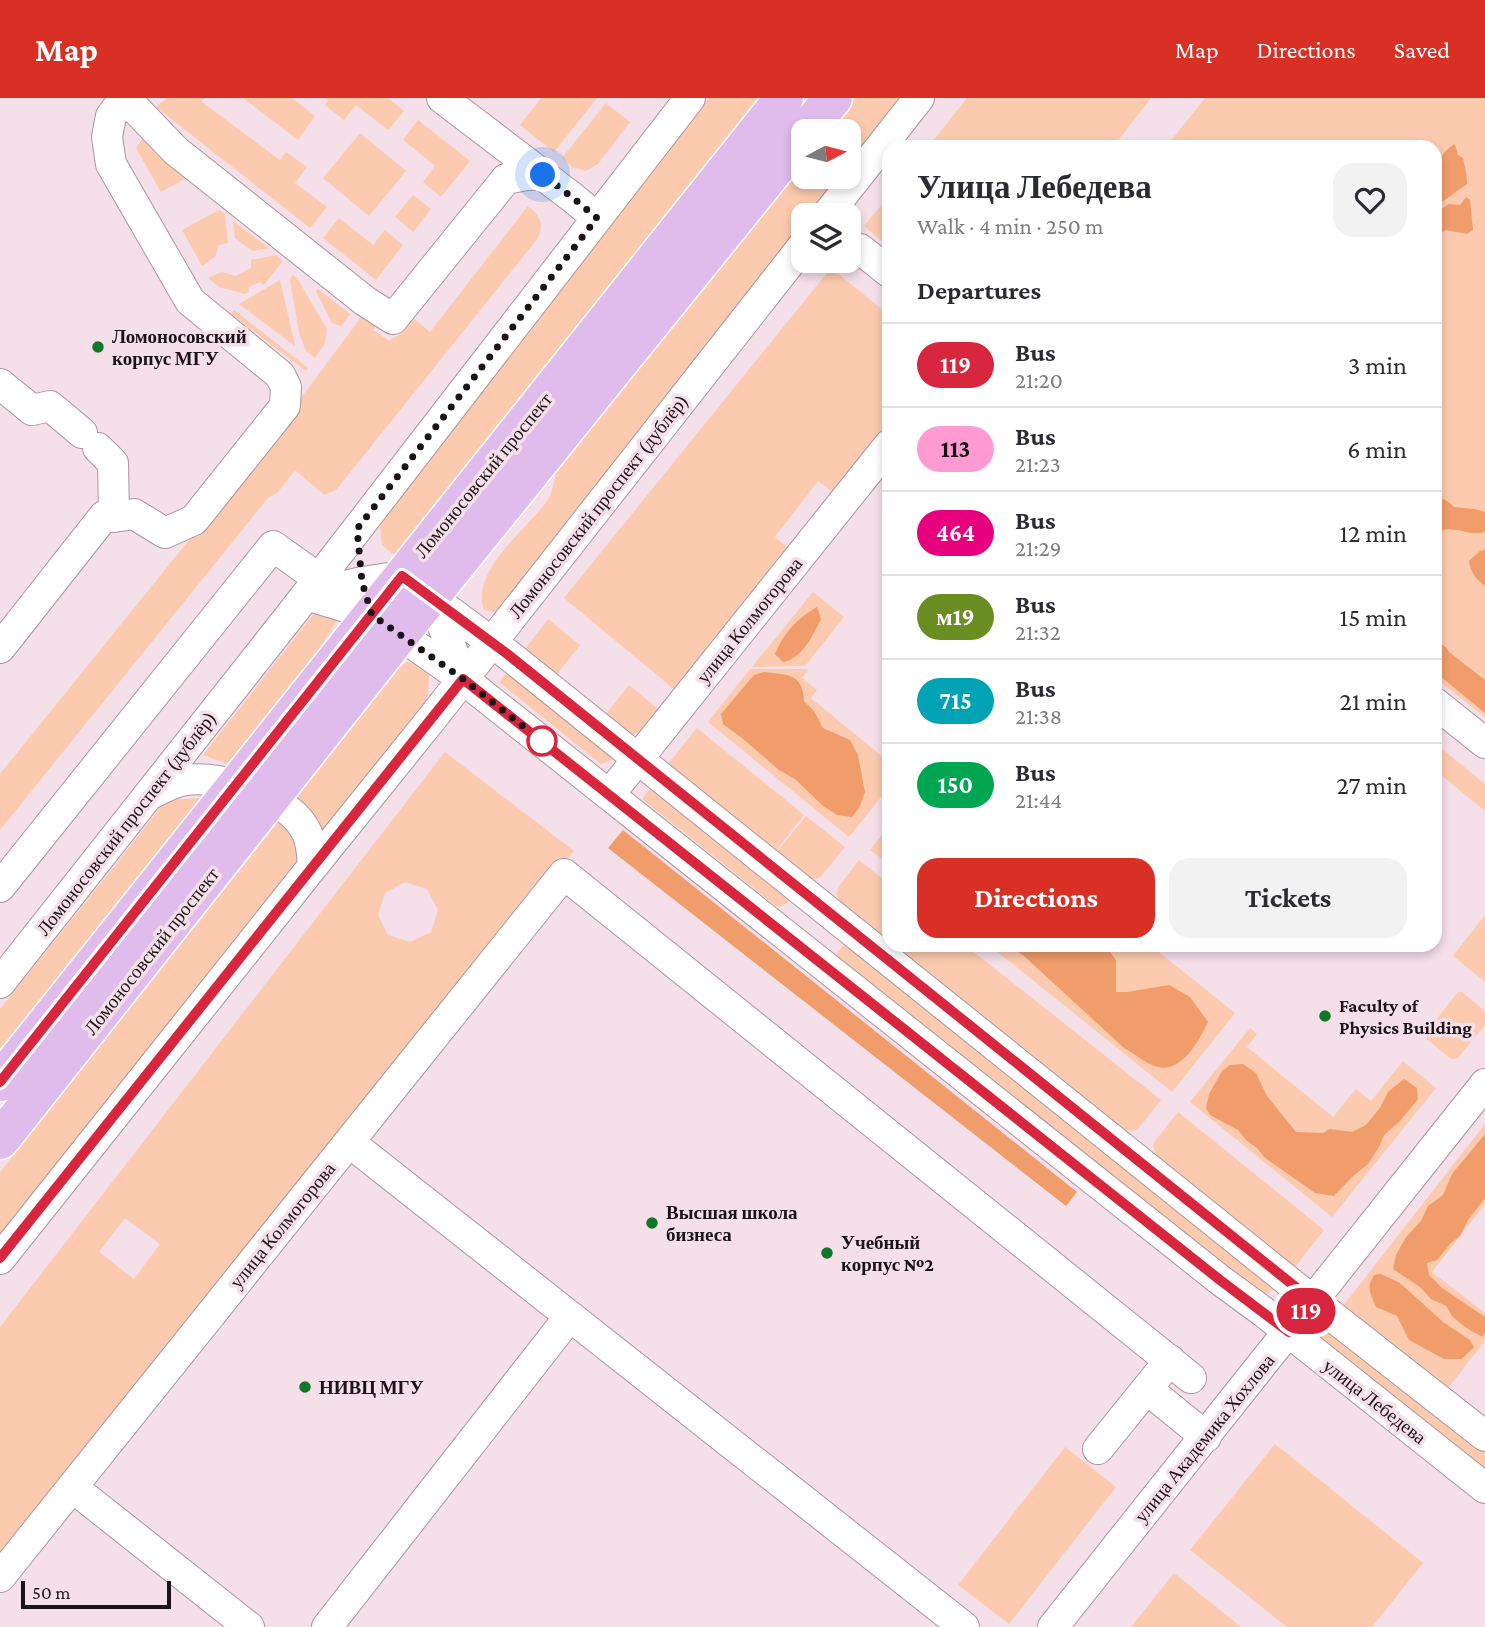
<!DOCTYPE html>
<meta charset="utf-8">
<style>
:root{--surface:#fff;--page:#f2f2f3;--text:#2b2b33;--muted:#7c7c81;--line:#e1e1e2;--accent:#d93025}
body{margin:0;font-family:"Crimson Pro",serif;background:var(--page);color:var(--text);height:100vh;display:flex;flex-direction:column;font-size:26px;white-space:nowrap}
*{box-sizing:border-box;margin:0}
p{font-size:23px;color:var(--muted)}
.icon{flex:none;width:38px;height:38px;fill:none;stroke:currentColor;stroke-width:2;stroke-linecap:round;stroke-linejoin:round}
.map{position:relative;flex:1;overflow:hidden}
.details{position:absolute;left:882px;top:42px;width:560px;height:812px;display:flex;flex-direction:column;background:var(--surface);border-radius:21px;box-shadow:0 4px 10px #0003}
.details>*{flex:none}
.badge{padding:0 14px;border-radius:23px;font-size:24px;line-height:46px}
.needle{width:46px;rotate:83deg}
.tools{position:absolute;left:791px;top:21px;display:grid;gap:14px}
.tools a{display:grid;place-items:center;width:70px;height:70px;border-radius:14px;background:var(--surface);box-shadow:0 4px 10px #0003;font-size:35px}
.scale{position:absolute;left:21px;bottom:18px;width:150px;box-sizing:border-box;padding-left:7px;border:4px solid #1b1317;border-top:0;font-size:19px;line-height:24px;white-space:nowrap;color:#1b1317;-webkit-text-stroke:5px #f5dfe9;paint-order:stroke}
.you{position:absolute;width:35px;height:35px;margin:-18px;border:5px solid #fff;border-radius:50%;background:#1a73e8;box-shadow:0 0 0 10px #1a73e833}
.map>.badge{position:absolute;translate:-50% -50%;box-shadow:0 0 0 4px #fff}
h2{padding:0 35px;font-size:26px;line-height:63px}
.round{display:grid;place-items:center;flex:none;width:74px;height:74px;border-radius:21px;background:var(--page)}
.head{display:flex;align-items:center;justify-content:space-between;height:119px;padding:0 35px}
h1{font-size:33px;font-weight:700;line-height:52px}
.button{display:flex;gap:14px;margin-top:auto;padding:14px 35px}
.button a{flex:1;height:80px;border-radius:21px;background:var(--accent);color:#fff;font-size:28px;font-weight:700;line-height:80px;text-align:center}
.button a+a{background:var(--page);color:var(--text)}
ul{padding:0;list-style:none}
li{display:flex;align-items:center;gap:21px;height:84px;padding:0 35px;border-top:2px solid var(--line)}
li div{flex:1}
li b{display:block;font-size:26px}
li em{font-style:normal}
li .badge{min-width:77px;font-weight:700;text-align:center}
header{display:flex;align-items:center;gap:42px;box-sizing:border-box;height:98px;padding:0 35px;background:var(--accent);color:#fff}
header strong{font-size:33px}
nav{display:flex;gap:38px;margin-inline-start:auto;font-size:24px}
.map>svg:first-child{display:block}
</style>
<header>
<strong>Map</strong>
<nav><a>Map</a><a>Directions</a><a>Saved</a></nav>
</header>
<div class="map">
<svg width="1485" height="1529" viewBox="0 0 1485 1529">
<rect width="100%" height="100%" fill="#f5dfe9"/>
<path fill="#fccaae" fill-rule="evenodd" d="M167,0H204L202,4L280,62L286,54L307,69L295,85L327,109L310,130L156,9Z
M243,0H292L315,18L298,42Z
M326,0H388L404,13L388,32L356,7L344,22L325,7L328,2Z
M541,0H597L554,54L520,27Z
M709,0H763L400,455L393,456L382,447L380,429L385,411Z
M853,0H911L849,78V33H827Z
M967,0H1151L1113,49H928Z
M1205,0H1485V619L1435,580V49H1166Z
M606,5L630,24L598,66L586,73L572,69L562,60Z
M418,22L470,63L441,99L423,84L435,68L403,42Z
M360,35L406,73L369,118L323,80Z
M145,37L194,76L161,94L136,50Z
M803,63V79H848L817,117H803V135L502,511L495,514L484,512C470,473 527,431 548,402C552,395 554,384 556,376Z
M413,97L431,111L413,134L395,119Z
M889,98V149L864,128Z
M528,108C540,118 544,125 538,140L336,392L324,397L295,372L278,394L268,400L0,732V676L265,348L365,214L379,224L373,232L389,243L400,236L413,220L430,234Z
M219,112L225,116L228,145L219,147L215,159L202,168L182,132Z
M339,120L373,147L385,132L403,147L376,182L323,140Z
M233,123L269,150L252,153L235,140Z
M276,157L283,163L264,187L260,184L248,189L249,194L245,196L219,189L208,180L222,174L236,178L251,170V162Z
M831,170L889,217V324L834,395L818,383L775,439L793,454L682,598L564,500Z
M292,177L297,180L327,231L325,245L315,260L306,253L299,235L290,182Z
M280,182L295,248L239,206Z
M318,191L350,216L341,228L332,225L316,193Z
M234,212L308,270L306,273L231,216Z
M813,494L844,519L805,568L752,569Z
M327,499L347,506L320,550L228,666L203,657Z
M548,521L580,547L557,576L525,551Z
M407,564L419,566L429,577L428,596L425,605L319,739L295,702L401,568Z
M750,571H805L808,572L802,580L817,592L811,600L889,664V689L849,739L708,624Z
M509,572L613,658L612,662L601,666L499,584Z
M629,587L662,614L642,635L632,636L606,616Z
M697,630L804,717L775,754L667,667Z
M1435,645L1485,686V713L1435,672Z
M445,654L574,753L0,1469V1229ZM405,784L427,791L438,812L431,834L410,844L388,837L378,817L385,795ZM125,1120L160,1146L134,1181L99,1154Z
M654,686L789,801L787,805L779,809L775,807L642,701Z
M203,700L0,957V911L167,702Z
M806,718L845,749L822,777C818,781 814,782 808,780L776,755Z
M282,719L305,751L155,947L0,1142V1074Z
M889,728V766L870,752Z
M859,762L889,786V843L840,804L836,796L840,787Z
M1485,817V884L1453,858Z
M848,842L1274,1187C1272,1193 1270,1195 1264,1197L836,857Z
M893,847H965L1161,1002L1138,1031L1133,1033L1125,1032Z
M989,847H1150L1235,915L1172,994Z
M1458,894H1462L1485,913V927L1458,960L1451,961L1423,938Z
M1250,930L1257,936L1247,949L1333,1019L1356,991L1371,1003L1403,963L1436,990L1332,1119L1190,1004Z
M1178,1014L1324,1132L1295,1169L1155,1056L1153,1047L1155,1043Z
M1485,1026V1106L1432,1174L1485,1215V1243L1448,1290L1343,1208Z
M1325,1228L1485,1354V1377L1315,1242C1316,1234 1317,1230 1325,1228Z
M1275,1346L1423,1465L1372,1529H1287L1190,1452Z
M1065,1349L1116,1389L1009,1526L958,1487Z
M1174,1475L1241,1529H1131Z"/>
<path fill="#f09d6b" d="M1455,46L1458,57L1463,60C1465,70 1467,76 1467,86L1442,104L1435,100C1435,80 1434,57 1455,46Z
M1466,99L1470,102L1473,132L1467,136L1446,132L1436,137L1438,144L1435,146V125L1438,124L1441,111L1449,106L1460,107Z
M1435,401C1444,400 1448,403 1454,409L1475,411L1485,414V434C1467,440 1449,422 1435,438Z
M1485,452V488C1476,481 1471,475 1469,463L1480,453Z
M817,509L821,521C813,537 803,560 783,564L775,556C784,534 797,521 817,509Z
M1435,542L1447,550L1449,554L1485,582V615L1435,574Z
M764,574C787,577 803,575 804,603L814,613L823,630L850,642L858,657L865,694L859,710L852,719L837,717L823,708L795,681L779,672L742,640L723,626L721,616L754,577Z
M623,732L1077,1094L1066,1108L608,750Z
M1007,847H1105L1116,862V894H1127L1169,887L1190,899L1208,924C1200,941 1182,975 1158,969C1145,966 1136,956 1124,950L1024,858Z
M1243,966L1256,975L1267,998L1296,1034L1323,1035L1330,1031L1352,1034L1366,1027L1380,1010L1388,994L1404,981L1417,990L1418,1001L1399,1024L1384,1037L1379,1049L1368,1066L1353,1078L1334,1098L1315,1095L1264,1059L1257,1050L1246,1042L1238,1032L1210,1017L1206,1010L1209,996L1222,973L1230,967Z
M1485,1036V1100L1468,1122L1460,1138L1451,1145L1437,1162L1427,1165L1429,1177L1442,1190L1485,1219V1235L1482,1239L1465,1229L1452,1218L1446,1208L1431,1201L1420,1189L1393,1171L1396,1157L1406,1139L1421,1123L1428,1108L1443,1097L1452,1076Z
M1381,1176L1400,1185L1443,1224L1470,1242L1474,1249L1462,1261H1444L1409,1242L1397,1218L1376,1209C1370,1195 1366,1190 1374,1177Z"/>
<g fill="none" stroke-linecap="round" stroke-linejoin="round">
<defs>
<path id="minor" d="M442,0L573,100L597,120
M126,1L176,53L365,203L393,221L506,81L526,77H543
M827,117L919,0
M860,151L889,174
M0,286L32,312L50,308L82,335
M98,350L113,365L114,419
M306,497L372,517L463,581L1220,1182L1265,1215L1485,1390
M306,497L362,484L402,478L506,555L1323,1211L1485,1338
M432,499L463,581
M0,550L104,418L114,419L134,416L165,435L194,422L285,308L286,289L280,277L190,203L111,66L107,39L111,18L125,0
M1435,605L1485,645
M151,696C163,690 174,683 187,682C223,677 291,699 307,735C312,745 312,757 313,768
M609,697L889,347
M0,789L273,448L319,481
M0,885L293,514L690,0
M349,1044L964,1529
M0,1161L313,768L430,623L803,148
M1147,1291L1206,1339
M1098,1351L1170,1262
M72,1389L249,1529
M0,1479L564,776L1191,1280
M327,1529L570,1218
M1053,1529L1485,986"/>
<path id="major" d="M806,33L833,0
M0,984L784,0
M0,1042L400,536L803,36"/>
</defs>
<use href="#minor" stroke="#aa959f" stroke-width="32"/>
<use href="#major" stroke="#fff" stroke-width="41"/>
<use href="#minor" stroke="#fff" stroke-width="30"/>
<use href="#major" stroke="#dfbcec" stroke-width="38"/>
</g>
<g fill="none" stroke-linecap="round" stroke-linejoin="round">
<defs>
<path id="line" d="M0,984L402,478L506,555L1313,1203L1289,1234L1220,1182L463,581L0,1160"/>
</defs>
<use href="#line" stroke="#fff" stroke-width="16"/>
<use href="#line" stroke="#d7263d" stroke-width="10"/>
<path stroke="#1b1317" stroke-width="7" stroke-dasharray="0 12.6" d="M542,643L463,581L372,517L362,484L357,431L597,120L573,100L543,77"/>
</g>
<g fill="#10772a" stroke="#f5dfe9" stroke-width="2.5">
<circle cx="98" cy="249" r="7"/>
<circle cx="1325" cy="918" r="7"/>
<circle cx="652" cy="1125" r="7"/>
<circle cx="827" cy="1155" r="7"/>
<circle cx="305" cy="1289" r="7"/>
</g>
<circle fill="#fff" stroke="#d7263d" stroke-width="3.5" cx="542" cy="643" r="14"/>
<g text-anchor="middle" stroke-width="7" stroke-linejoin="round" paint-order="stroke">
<g font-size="19" font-weight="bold" fill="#1b1317" stroke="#f5dfe9" text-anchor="start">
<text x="112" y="245">Ломоносовский<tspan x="112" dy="22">корпус МГУ</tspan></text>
<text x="1339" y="914">Faculty of<tspan x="1339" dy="22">Physics Building</tspan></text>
<text x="666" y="1121">Высшая школа<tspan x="666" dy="22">бизнеса</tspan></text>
<text x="841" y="1151">Учебный<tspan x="841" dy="22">корпус №2</tspan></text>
<text x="319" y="1296">НИВЦ МГУ</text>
</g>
<g font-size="19" fill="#1b1317" stroke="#f5dfe9">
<text transform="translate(483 377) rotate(-51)" y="7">Ломоносовский проспект</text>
<text transform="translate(598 408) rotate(-52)" y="7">Ломоносовский проспект (дублёр)</text>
<text transform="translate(749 522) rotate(-51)" y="7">улица Колмогорова</text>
<text transform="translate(126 725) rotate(-52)" y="7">Ломоносовский проспект (дублёр)</text>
<text transform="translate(151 853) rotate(-52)" y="7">Ломоносовский проспект</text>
<text transform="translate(282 1127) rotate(-51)" y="7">улица Колмогорова</text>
<text transform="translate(1375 1303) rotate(38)" y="7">улица Лебедева</text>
<text transform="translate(1204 1340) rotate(-51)" y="7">улица Академика Хохлова</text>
</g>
</g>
</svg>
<div class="tools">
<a><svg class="needle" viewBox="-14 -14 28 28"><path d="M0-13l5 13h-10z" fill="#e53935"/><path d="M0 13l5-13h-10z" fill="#7c7c81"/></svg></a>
<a><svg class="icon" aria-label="layers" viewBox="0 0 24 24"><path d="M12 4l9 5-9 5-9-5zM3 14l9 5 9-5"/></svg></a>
</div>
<div class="scale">50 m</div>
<div class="you" style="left:543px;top:77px"></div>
<b class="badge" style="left:1306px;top:1213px;background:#d7263d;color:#fff">119</b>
<section class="details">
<div class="head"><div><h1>Улица Лебедева</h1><p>Walk · 4 min · 250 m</p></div><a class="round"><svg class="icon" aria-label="heart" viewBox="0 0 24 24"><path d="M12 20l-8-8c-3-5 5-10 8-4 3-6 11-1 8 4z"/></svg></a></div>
<h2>Departures</h2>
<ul>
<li><span class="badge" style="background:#d7263d;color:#fff">119</span><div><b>Bus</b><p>21:20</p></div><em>3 min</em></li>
<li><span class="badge" style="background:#ff9ad2;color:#111">113</span><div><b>Bus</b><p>21:23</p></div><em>6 min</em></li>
<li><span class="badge" style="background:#e6007e;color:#fff">464</span><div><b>Bus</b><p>21:29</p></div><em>12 min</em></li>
<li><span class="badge" style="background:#6b8e23;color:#fff">м19</span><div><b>Bus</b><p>21:32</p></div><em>15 min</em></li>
<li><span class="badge" style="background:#00a3b4;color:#fff">715</span><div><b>Bus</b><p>21:38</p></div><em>21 min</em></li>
<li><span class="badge" style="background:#00a651;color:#fff">150</span><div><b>Bus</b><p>21:44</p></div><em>27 min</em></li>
</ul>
<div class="button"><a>Directions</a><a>Tickets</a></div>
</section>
</div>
